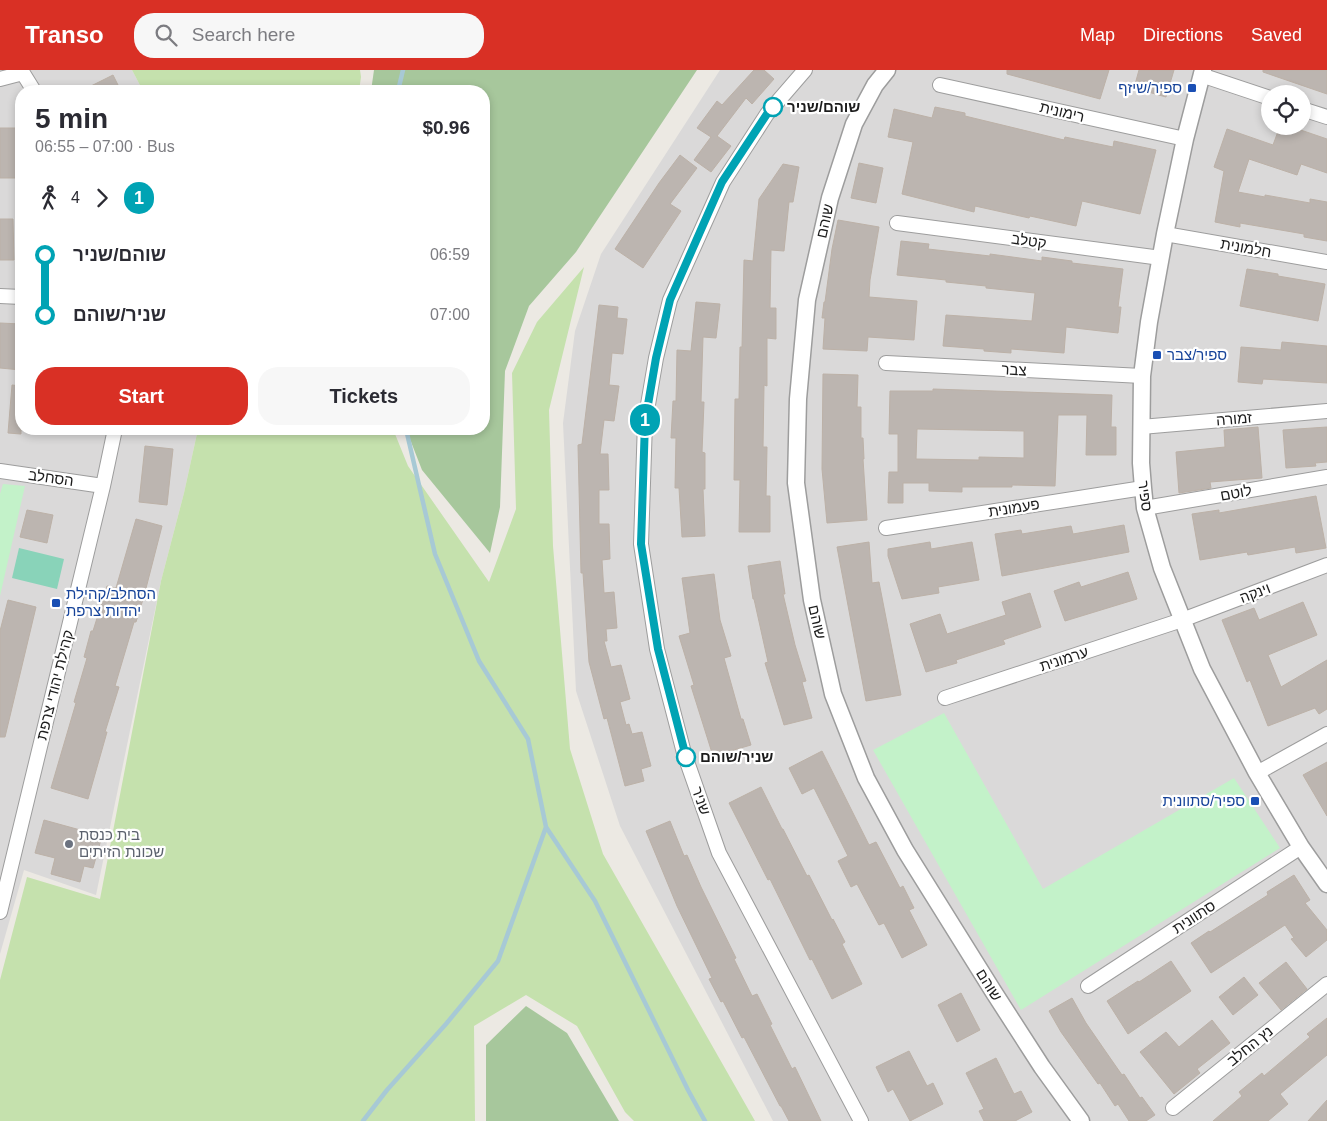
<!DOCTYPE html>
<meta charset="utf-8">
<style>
:root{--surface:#fff;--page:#f7f7f7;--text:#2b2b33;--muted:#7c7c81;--accent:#d93025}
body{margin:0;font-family:Arial,"Noto Sans Hebrew",sans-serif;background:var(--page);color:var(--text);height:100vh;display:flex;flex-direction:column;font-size:19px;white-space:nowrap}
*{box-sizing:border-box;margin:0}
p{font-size:16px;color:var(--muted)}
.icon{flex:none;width:28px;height:28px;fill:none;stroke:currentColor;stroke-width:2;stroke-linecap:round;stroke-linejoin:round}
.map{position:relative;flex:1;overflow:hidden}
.details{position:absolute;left:15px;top:15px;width:475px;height:350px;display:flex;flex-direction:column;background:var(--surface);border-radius:20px;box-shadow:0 2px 8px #0003}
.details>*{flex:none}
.badge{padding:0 10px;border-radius:16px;font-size:18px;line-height:32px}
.buttons{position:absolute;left:1261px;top:15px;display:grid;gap:10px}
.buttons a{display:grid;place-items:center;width:50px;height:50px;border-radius:50%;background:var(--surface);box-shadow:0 2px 8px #0003;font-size:25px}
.map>.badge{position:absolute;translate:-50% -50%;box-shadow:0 0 0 2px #fff}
.legs{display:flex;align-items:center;gap:8px;height:55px;padding:0 20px;font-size:16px}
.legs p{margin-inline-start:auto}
.head{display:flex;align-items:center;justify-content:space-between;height:85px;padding:0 20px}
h1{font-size:28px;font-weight:700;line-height:38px}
.primary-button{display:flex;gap:10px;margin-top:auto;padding:10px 20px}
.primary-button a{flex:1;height:58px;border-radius:20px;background:var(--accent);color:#fff;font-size:20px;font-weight:700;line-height:58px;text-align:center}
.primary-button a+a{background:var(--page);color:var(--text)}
ul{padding:0 20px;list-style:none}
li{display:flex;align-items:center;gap:18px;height:60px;font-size:19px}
li i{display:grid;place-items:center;width:8px;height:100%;margin:0 6px;background:currentColor}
li i::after{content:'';width:12px;height:12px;margin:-6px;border:4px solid;border-radius:50%;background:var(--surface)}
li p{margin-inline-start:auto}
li:first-child i{background:linear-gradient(#0000 50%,currentColor 0)}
li:last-child i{background:linear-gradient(currentColor 50%,#0000 0)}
header{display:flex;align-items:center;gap:30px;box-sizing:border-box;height:70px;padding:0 25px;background:var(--accent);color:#fff}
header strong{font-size:24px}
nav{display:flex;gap:28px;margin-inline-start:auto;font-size:18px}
.search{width:350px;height:45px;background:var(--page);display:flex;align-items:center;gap:12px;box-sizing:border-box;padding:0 18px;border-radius:20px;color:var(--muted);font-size:19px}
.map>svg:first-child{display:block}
</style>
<header>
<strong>Transo</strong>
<div class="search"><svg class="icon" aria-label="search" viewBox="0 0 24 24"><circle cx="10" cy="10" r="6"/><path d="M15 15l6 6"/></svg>Search here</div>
<nav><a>Map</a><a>Directions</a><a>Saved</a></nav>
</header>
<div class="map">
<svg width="1327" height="1051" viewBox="0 0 1327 1051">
<rect width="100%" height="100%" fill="#ece9e3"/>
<path fill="#dad9d9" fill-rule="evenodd" d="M0,0H132L143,21H21V359H198L184,423L161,511L96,825L24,800L0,884Z
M720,0H1327V1051H773L620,756L576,621L563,353L575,261L601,184ZM1270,24H1302V56H1270Z"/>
<path fill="#c5e1ad" d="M132,0H360L361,7L359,21H143Z
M584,197L549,340L553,476L570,679L603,784L755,1051H634L625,1042L577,956L526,925L474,956L475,1051H0V910L27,807L100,829L161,511L184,423L198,359H393L408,396L489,512L516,439L512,303L537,252Z"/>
<path fill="#a7c79c" d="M374,0H697L576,182L529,236L505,301L500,437L490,483L422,400L406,359H484V21H371Z
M526,936L567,963L619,1051H486V975Z"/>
<path fill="#c3f2c9" d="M3,414L25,416L0,526V424Z
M944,643L1043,819L1234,708L1280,778L1021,940L873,680Z"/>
<path fill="#89d3b9" d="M19,478L64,489L57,519L12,508Z"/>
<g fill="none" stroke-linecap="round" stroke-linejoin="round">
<path stroke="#a7c9d5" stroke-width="4.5" d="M398,21L403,0
M406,359L435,484L479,591L528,669L546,757L595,831L688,1020L705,1051
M363,1051L387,1020L446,954L498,891L546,757"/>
</g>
<path fill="#bcb5b0" stroke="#bcb1a7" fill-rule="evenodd" d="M754,0H764L774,9L752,34L746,28L717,66L731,76L711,102L694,90L711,67L697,58L717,31L722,35Z
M1007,0H1109L1100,29L1007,4Z
M1139,0H1174L1166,27L1134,18Z
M1263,0H1327V24L1263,2Z
M113,5L121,21H81Z
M935,37L965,43V46L1064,70L1065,67L1113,77L1114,71L1156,80L1140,144L1082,131L1076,156L1030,146L1029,148L975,136L974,142L902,124L913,72L888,67L894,39L932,48Z
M1280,56H1289L1327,69V103L1301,94L1297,105L1249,89L1238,122L1265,127V125L1310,133V129L1327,132V171L1304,167V164L1240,153V157L1215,152L1224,101L1214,97L1227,59L1273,75Z
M0,58H21V108H0Z
M680,85L697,98L670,134L681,141L643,198L615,179L659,113Z
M859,93L883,98L876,133L851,128Z
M783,94L799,97L793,132H789L784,181L771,180L770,238H776V269L767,268V316L764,315L763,377H767L766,426H770V462H739L740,410H734L735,329H739L740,277H742L744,190L753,191L759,129Z
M0,149H13L14,190H0Z
M838,150L879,157L870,210L869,227L917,231L914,270L868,267L867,281L823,279L825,248H822L824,232H825L832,179Z
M901,171L929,174L928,179L990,186V184L1042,191V187L1072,191V193L1123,199L1118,237H1121L1118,263L1066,257L1064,283L1011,279V283L984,281V279L943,276L946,245L1032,251L1035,223L986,218V216L946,212V210L897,205Z
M1247,199L1278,204V206L1325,214L1318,251L1240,236Z
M696,232L720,234L716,268L703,267L701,332H704L702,382L705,383V419H703L705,466L682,467L679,418H675L676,368H671L673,331H676L677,280L691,281Z
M599,235L618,237L617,248L627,249L623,284L612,283L609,315L619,316L614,351L604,350L600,384H608L609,420H599V454H609L610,489L602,490L604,523L614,522L617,558L606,559L607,571H604L611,597L621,595L630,629L620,632L626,655L629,654L632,664L642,662L651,696L641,699L644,711L625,716L607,648L604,649L589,592L583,503H581L578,375L582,374Z
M0,253L21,254V300L0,298Z
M1282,272L1327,276V313L1263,309L1262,314L1238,312L1241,277L1281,280Z
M823,304L858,305L857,337H861V368H863L864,389H863L867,450L827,453L822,399Z
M12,315L21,316V364L8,363Z
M933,319L1112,325L1111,357H1116V385H1086L1087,345H1058L1055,416L1012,415V417H962V422L929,421V413H903V433H888L889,402H898V364H889L890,321H933ZM917,359L1024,361V388L979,387V390L916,389Z
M1258,357L1262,408L1210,412L1211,418L1179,423L1176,382L1225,377L1224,360Z
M1327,357V392L1315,393L1316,396L1286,398L1283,360Z
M145,376L173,379L167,435L139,432Z
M1316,426L1326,478L1296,483L1295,477L1248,485L1247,482L1200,490L1192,444L1219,440V443Z
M27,440L53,445L47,473L20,467Z
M136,449L162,456L144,526L136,552H134L115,616L119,617L105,662H107L88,729L51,718L76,633L74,632L87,588L84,587L91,561H93L107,516L116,518Z
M1124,455L1129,482L1002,506L995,464L1021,460L1022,464L1071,456L1073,464Z
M869,472L872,513L879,512L901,625L866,631L837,477Z
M930,472L931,479L972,472L979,510L938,517L939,523L902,529L888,486V479Z
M780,491L785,524H783L795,575L806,611L802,612L812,648L784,655L765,593L768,592L754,529H753L748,496Z
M1128,502L1137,529L1065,551L1054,521L1079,512L1081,517Z
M714,504L720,550L731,586L724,588L741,649H743L751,675L713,686L691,616L694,615L679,566L690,563L682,508Z
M1030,523L1041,557L1003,570L1005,574L956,590L957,593L926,602L910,554L940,544L947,564L1006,545L1002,532Z
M8,530L36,537L5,667H0V561Z
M1303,532L1317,565L1268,585L1281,617L1327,590V639L1319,644L1315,638L1268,656L1250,610L1247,612L1222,550L1254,538L1259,550Z
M822,681L869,775L876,772L900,818L903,816L914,838L909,840L927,875L902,888L884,853L879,855L857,814L851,817L838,791L848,786L814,718L802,724L789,698Z
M1327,692V746L1303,705Z
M761,717L782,759H783L807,806L809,805L832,850L833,849L845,872L842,874L862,914L832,929L812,889L810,890L770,809L768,810L729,733Z
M44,750L102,766L93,798L84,796L80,812L51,804L55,788L35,783Z
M670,751L684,786L687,785L701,817L736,888L734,889L752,926L757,924L772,954L770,955L792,999L795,997L821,1051H789L781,1036H780L744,967L742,968L723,931L721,932L709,909L712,908L677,836L646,761Z
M1294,805L1310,830L1305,833L1327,860V870L1306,887L1291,869L1294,868L1285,855L1211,903L1191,873L1209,861L1210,862L1268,825L1267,822Z
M1171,891L1191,921L1128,964L1107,931L1138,911L1139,912Z
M1286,892L1307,919L1281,940L1259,913Z
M1244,907L1258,925L1233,945L1219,927Z
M961,923L980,960L957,972L938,935Z
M1072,928L1086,953L1106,982L1122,1005L1124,1004L1140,1028L1142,1027L1155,1045L1146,1051H1129L1118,1034L1115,1036L1100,1013L1098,1014L1061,962L1049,941Z
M1327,948V985L1280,1024L1288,1034L1268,1051H1213L1242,1026L1239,1022L1262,1003L1264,1006L1310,967L1307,964Z
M1212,950L1230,973L1197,999L1200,1003L1174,1024L1140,982L1166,962L1179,977Z
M909,981L927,1016L933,1013L943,1034L910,1051L893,1019L888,1022L876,997Z
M996,988L1014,1024L1021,1021L1032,1042L1015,1051H984L979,1041L984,1039L966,1003Z
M1327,1030V1051H1308Z"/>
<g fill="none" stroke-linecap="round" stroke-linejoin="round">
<defs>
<path id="minor" d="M21,0L34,21
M805,0L767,44L723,112L670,230L656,288L645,352L641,474L657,579L684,683L719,783L861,1051
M1201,5L1270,28
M0,9L23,3
M940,15L1185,69
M1302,39L1327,47
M897,153L1161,188
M1165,164L1327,192
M0,226L21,227
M886,293L1142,306
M1141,357L1327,341
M0,401L103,416
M1145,438L1327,407
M886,458L1143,418
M945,628L1182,550L1327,495
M1257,703L1327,664
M0,842L103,416L115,359
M1088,916L1301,777
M1173,1038L1327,914"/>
<path id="tertiary" d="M887,0L875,15L854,54L830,128L807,230L798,329L796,413L812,530L833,624L866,708L905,780L993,921L1042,997L1081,1051
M1203,0L1185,69L1165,164L1149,252L1142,306L1141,393L1143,418L1145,438L1162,498L1202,599L1257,703L1301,777L1327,814"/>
</defs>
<use href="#minor" stroke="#9d9d9d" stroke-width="16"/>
<use href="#tertiary" stroke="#9d9d9d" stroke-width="19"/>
<use href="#minor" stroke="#fff" stroke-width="14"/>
<use href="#tertiary" stroke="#fff" stroke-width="16"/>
</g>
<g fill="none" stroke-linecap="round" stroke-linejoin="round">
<defs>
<path id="line-1" d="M686,687L658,579L641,474L645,352L656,288L670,230L722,112L767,44L773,37"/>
</defs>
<use href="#line-1" stroke="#fff" stroke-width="11"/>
<use href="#line-1" stroke="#00a3b4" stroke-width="8"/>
</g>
<g fill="#1a4fb4" stroke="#fff" stroke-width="2">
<rect x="1187" y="13" width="10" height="10" rx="2.5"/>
<rect x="1152" y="280" width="10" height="10" rx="2.5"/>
<rect x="51" y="528" width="10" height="10" rx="2.5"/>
<rect x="1250" y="726" width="10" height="10" rx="2.5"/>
</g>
<g fill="#fff" stroke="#00a3b4" stroke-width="2.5">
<circle cx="773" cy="37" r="9"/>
<circle cx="686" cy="687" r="9"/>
</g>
<circle fill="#6b7280" stroke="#fff" stroke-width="2" cx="69" cy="774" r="5"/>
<g text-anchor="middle" stroke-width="4.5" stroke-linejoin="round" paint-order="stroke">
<g font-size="15" fill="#164399" stroke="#fff" text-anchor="end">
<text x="1182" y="23">ספיר/שיזף</text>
<text x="1167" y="290" text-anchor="start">ספיר/צבר</text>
<text x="66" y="529" text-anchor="start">הסחלב/קהילת<tspan x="66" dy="17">יהדות צרפת</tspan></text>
<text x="1245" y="736">ספיר/סתוונית</text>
</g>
<g font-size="15" font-weight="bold" fill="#1c1c1c" stroke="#fff" text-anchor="start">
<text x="787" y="42">שוהם/שניר</text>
<text x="700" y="692">שניר/שוהם</text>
</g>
<g font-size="15" fill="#1c1c1c" stroke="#fff">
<text transform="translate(1062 42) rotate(13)" y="5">רימונית</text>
<text transform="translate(825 151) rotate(-77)" y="5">שוהם</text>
<text transform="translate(1029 171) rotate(8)" y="5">קטלב</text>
<text transform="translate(1246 178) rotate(10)" y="5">חלמונית</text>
<text transform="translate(1014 300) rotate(3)" y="5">צבר</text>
<text transform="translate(1234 349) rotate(-5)" y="5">זמורה</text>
<text transform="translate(51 408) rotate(8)" y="5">הסחלב</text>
<text transform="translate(1236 423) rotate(-10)" y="5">לוטם</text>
<text transform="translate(1145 426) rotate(82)" y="5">ספיר</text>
<text transform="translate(1014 438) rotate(-9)" y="5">פעמונית</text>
<text transform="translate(1255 523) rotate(-21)" y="5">וינקה</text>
<text transform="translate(817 552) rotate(77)" y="5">שוהם</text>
<text transform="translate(1064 589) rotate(-18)" y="5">ערמונית</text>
<text transform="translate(55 615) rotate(-76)" y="5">קהילת יהודי צרפת</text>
<text transform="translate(701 731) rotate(71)" y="5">שניר</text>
<text transform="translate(1194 847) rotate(-33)" y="5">סתוונית</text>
<text transform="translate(989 915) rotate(58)" y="5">שוהם</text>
<text transform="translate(1250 976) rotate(-39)" y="5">נץ החלב</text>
</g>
<g font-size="15" fill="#5b616d" stroke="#fff" text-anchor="start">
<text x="79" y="770">בית כנסת<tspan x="79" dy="17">שכונת הזיתים</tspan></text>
</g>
</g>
</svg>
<div class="buttons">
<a><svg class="icon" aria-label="locate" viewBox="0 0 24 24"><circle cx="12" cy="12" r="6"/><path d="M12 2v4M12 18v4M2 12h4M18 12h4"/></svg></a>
</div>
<b class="badge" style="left:645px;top:350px;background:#00a3b4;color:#fff">1</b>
<section class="details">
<div class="head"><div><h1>5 min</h1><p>06:55 – 07:00 · Bus</p></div><b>$0.96</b></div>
<div class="legs"><svg class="icon" aria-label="walk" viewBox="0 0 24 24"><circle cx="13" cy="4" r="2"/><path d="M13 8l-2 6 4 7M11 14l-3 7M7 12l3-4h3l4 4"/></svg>4<svg class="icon" aria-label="forward" viewBox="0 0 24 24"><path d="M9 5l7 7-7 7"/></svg><b class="badge" style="background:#00a3b4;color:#fff">1</b></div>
<ul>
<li><i style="color:#00a3b4"></i><b>שוהם/שניר</b><p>06:59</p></li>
<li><i style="color:#00a3b4"></i><b>שניר/שוהם</b><p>07:00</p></li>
</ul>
<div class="primary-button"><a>Start</a><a>Tickets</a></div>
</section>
</div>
